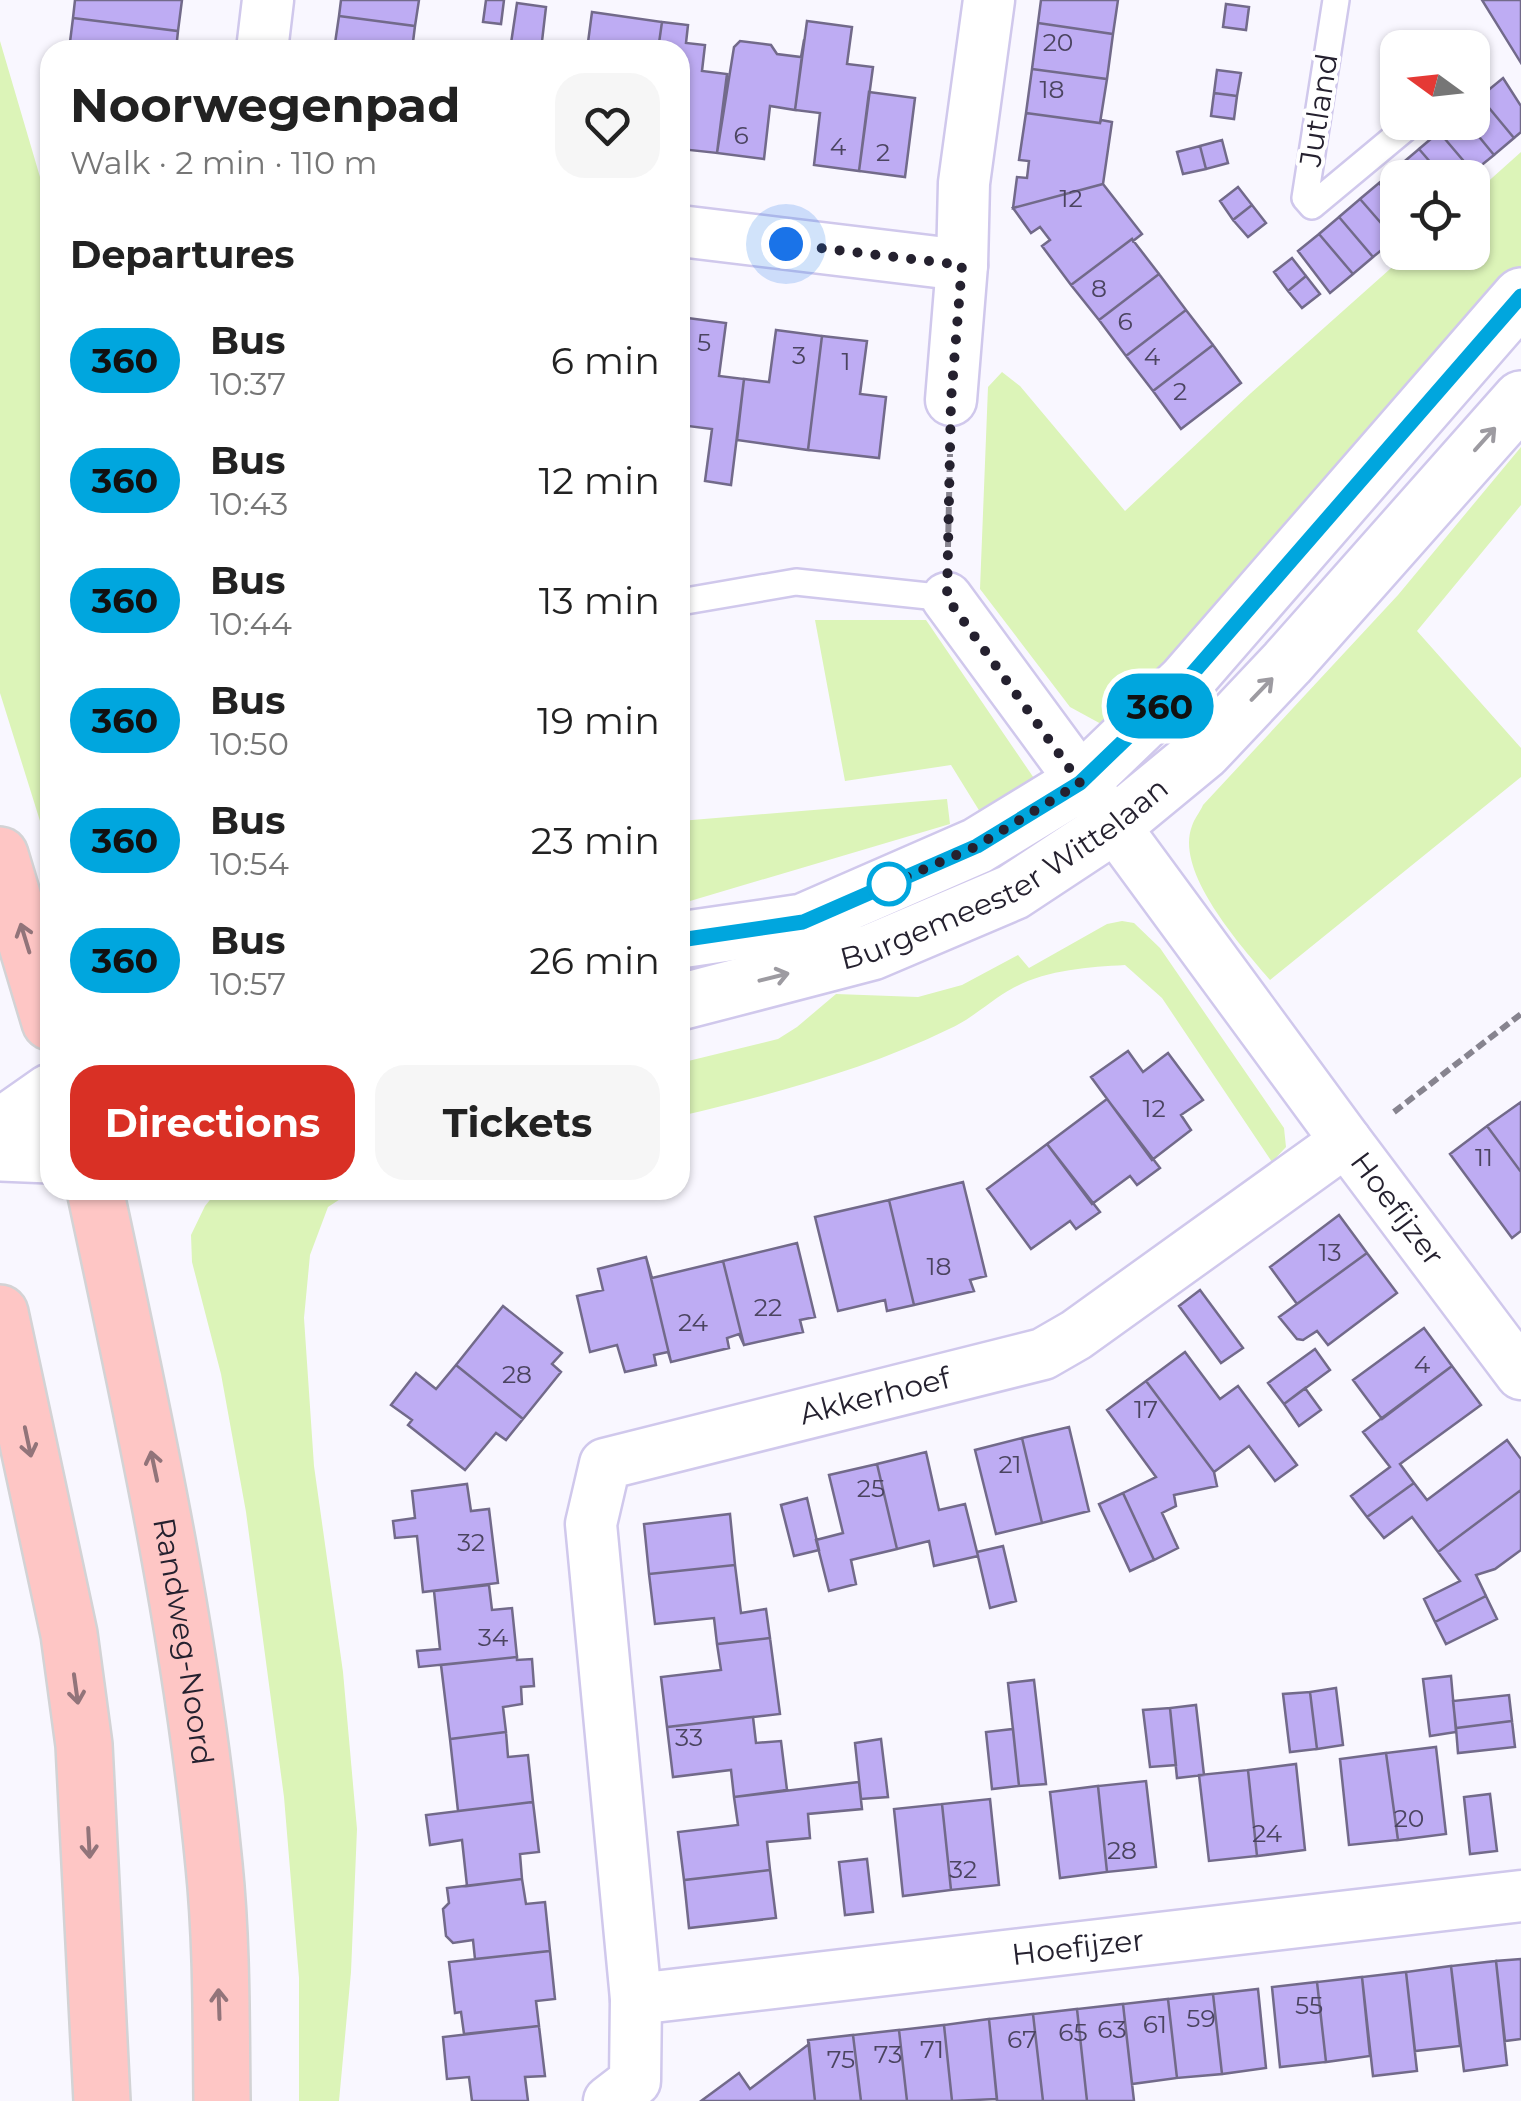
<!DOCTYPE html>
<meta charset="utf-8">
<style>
:root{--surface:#fff;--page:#f6f6f6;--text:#222;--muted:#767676;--accent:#d93025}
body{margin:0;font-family:Montserrat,sans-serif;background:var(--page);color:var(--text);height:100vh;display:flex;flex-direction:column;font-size:38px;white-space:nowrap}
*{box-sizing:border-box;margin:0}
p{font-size:32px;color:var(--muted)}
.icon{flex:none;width:55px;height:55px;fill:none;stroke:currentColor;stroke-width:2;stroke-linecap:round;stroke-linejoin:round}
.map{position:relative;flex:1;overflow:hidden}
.drawer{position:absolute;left:40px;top:40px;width:650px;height:1160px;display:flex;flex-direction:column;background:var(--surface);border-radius:30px;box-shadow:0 2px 8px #0004}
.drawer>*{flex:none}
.badge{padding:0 20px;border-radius:32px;font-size:35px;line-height:65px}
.needle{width:65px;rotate:285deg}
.controls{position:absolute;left:1380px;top:30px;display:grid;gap:20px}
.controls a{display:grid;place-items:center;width:110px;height:110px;border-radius:20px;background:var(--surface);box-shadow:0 2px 8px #0004;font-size:50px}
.you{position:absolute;width:50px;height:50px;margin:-25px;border:8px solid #fff;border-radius:50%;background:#1a73e8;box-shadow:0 0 0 15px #1a73e833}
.map>.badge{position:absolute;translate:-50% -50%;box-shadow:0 0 0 5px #fff}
h2{padding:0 30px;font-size:38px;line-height:90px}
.round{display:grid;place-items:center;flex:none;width:105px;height:105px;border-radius:30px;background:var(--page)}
.overview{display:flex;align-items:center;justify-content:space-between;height:170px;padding:0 30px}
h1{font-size:48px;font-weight:700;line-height:75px}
.button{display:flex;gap:20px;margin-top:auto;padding:20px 30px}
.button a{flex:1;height:115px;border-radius:30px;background:var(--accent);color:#fff;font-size:40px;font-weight:700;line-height:115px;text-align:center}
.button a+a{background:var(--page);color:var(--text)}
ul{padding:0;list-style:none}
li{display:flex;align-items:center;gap:30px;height:120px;padding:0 30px}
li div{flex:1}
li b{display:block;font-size:38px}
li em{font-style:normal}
li .badge{min-width:110px;font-weight:700;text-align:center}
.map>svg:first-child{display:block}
</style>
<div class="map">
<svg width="1521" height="2101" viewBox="0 0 1521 2101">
<rect width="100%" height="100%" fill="#f9f7ff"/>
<path fill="#dcf4b8" d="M0,41L50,211V853L0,693Z
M1521,152V269L1254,579L1103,725L1070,707L980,589L988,387L1002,372L1020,386L1125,511L1251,393L1408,253L1472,252L1473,195Z
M1521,447V505L1417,631L1521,748V777L1270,980C1242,947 1174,872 1192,826C1194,819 1200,812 1203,805L1398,595Z
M815,620H926L1040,787L985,820L951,765L845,781Z
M947,799L950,824L680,904V821Z
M1122,921L1134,923L1160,948L1284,1128L1286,1147L1272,1162L1162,998L1125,965C1088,967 1046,970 1013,988C991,1000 972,1019 949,1029C865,1070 770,1095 680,1116V1063L778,1039L797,1027L836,994L918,997L962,985L1018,955L1029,968L1107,924Z
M218,1190H354L328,1207L310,1255L304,1318L314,1466L343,1672L357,1829L351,1972L339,2101H299V1978L284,1797L246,1512L221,1374L192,1262L191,1235L205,1206Z"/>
<path fill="#beacf3" stroke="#726a8a" stroke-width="2.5" d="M75,0H182L178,31L73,18Z
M341,0H419L415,26L339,16Z
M486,0H504L501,24L483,22Z
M1041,0H1118L1113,34L1038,23Z
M1482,0H1521V63Z
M517,3L546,7L541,50H510Z
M1226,4L1249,7L1246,30L1223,27Z
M592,12L662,22L658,50H587Z
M339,16L415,26L412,50H334Z
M73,18L178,31L176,50H69Z
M807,21L852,27L847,64L873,67L859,171L814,165L820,113L795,110Z
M662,22L688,25L686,43L705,45L702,71L727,74L717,153L680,149V50H658Z
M1038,23L1113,34L1107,79L1032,69Z
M804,40L795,110L770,106L764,159L717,153L734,47L740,41L771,45L777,54L801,57Z
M1032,69L1107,79L1100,123L1026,113Z
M1217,70L1241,73L1237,96L1214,93Z
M1503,78L1521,106V132L1514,138L1480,97Z
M869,92L915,98L905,177L859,171Z
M1214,93L1237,96L1234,119L1211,116Z
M1480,97L1514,138L1494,155L1467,122H1472V104Z
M1026,113L1100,123L1101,120L1112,122L1103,184L1013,208L1017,177L1027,178L1029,161L1019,160Z
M1451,122H1467L1494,155L1473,172L1439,132Z
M1439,132L1473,172L1467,178H1444L1419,149Z
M1222,140L1228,163L1206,169L1200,146Z
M1200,146L1206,169L1183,174L1177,152Z
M1419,149L1444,178H1409L1399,166Z
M1399,166L1409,178H1398V204L1379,183Z
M1379,183L1398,204V237L1395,239L1360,199Z
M1103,184L1142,234L1133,241L1132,239L1071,285L1042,246L1050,240L1040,227L1031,233L1013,208Z
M1238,187L1252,205L1233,220L1220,201Z
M1360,199L1395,239L1373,257L1339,217Z
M1252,205L1266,223L1248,237L1233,220Z
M1339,217L1373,257L1353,274L1319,234Z
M1319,234L1353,274L1330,293L1298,251Z
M1132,239L1159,274L1099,320L1071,285Z
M1292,258L1306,276L1288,291L1274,272Z
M1159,274L1186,310L1126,356L1099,320Z
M1306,276L1320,294L1302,308L1288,291Z
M1186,310L1213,345L1153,391L1126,356Z
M680,317L726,323L719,376L744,379L731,485L705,481L712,429L680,425Z
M776,330L822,336L808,450L737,440L744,379L769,382Z
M822,336L867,341L860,394L886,397L879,458L808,450Z
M1213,345L1241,383L1181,429L1153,391Z
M1128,1051L1143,1072L1168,1053L1203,1100L1181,1115L1191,1130L1152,1160L1091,1077Z
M1107,1099L1160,1168L1137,1185L1130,1176L1092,1204L1047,1144Z
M1521,1102V1172L1487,1126Z
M1487,1126L1521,1172V1231L1512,1238L1450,1154Z
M1047,1144L1100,1212L1076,1229L1070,1221L1031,1249L987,1189Z
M963,1182L986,1276L970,1280L974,1291L914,1305L889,1200Z
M889,1200L914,1305L887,1311L885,1300L838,1311L815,1217Z
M1339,1215L1367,1253L1297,1304L1270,1267Z
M797,1243L815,1317L800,1320L803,1332L744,1345L723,1261Z
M1367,1253L1397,1293L1328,1345L1317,1331L1303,1340L1297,1339L1279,1317Z
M646,1257L652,1278L723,1261L744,1345L739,1334L727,1338L729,1348L671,1362Z
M646,1257L671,1362L668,1352L654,1355L656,1365L625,1372L617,1345L590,1352L577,1296L603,1290L598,1269Z
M1200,1290L1243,1348L1221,1363L1179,1306Z
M503,1306L562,1353L552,1364L561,1372L523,1419L456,1365Z
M1424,1328L1452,1366L1382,1419L1353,1380Z
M1315,1349L1330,1370L1284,1404L1268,1383Z
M1185,1352L1220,1399L1238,1386L1297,1465L1275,1481L1249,1446L1214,1472L1146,1381Z
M456,1365L523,1419L506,1440L496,1433L465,1470L408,1425L412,1420L391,1405L416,1373L436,1389Z
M1452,1366L1481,1405L1400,1464L1414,1483L1367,1517L1351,1496L1390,1467L1363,1432Z
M1146,1381L1214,1472L1217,1486L1174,1495L1176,1506L1162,1513L1178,1548L1154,1560L1123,1493L1156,1477L1107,1410Z
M1305,1388L1321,1410L1299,1426L1284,1404Z
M1069,1427L1089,1511L1042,1523L1022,1438Z
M1022,1438L1042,1523L996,1534L975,1450Z
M1507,1440L1521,1459V1490L1438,1552L1412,1517L1384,1538L1367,1517L1414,1483L1427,1500Z
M926,1452L939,1510L965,1504L978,1556L934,1566L929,1541L897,1549L877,1464Z
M877,1464L897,1549L851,1560L856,1584L829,1591L816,1540L843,1533L829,1475Z
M467,1484L471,1511L489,1509L498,1583L423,1592L417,1536L395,1538L393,1521L415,1518L412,1491Z
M1521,1490V1550L1495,1569L1476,1575L1486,1596L1435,1622L1424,1599L1460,1581L1438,1552Z
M1123,1493L1154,1560L1130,1571L1099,1504Z
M807,1498L819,1550L794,1556L781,1505Z
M730,1514L735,1565L649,1574L644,1524Z
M1003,1546L1016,1601L990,1608L977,1552Z
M735,1565L741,1613L766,1609L770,1638L717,1644L714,1618L655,1624L649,1574Z
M489,1585L492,1610L512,1608L517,1657L419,1667L417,1651L440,1649L434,1591Z
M1486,1596L1497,1619L1446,1644L1435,1622Z
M770,1638L780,1714L667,1727L661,1677L721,1670L717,1644Z
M517,1657V1660L532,1659L534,1686L521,1687L522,1704L503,1707L506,1732L450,1739L441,1665Z
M1451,1676L1456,1732L1430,1736L1423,1679Z
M1034,1680L1046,1784L1019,1786L1008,1683Z
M1336,1688L1343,1745L1317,1749L1310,1692Z
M1310,1692L1317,1749L1290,1752L1283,1694Z
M1509,1695L1512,1721L1456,1728L1453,1701Z
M1196,1705L1204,1775L1177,1778L1170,1708Z
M1170,1708L1176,1765L1150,1767L1143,1710Z
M753,1717L756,1743L781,1741L787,1790L734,1797L731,1770L673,1777L667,1727Z
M1512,1721L1515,1747L1458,1753L1456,1728Z
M1013,1729L1019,1786L992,1789L986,1732Z
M506,1732L508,1757L528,1755L533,1802L458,1811L450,1739Z
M881,1739L888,1797L861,1799L855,1743Z
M1436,1747L1446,1834L1398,1840L1386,1753Z
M1386,1753L1398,1840L1349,1845L1340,1759Z
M1296,1764L1305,1850L1257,1856L1248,1770Z
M1248,1770L1257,1856L1209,1861L1199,1775Z
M1146,1781L1156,1867L1107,1872L1098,1786Z
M859,1782L862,1809L808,1814L810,1838L767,1842L770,1870L684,1880L678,1832L738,1825L734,1797Z
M1098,1786L1107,1872L1060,1878L1050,1792Z
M1490,1794L1497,1851L1470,1854L1464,1797Z
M990,1799L999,1885L951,1890L942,1804Z
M533,1802L539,1852L520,1854L522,1879L467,1886L462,1840L430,1845L426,1815Z
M942,1804L951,1890L903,1896L894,1809Z
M867,1859L873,1912L845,1915L839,1862Z
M770,1870L776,1918L689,1928L684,1880Z
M522,1879L526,1904L545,1902L550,1951L475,1959L473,1940L453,1943L446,1936L443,1909L449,1903L447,1888Z
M550,1951L555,1999L536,2001L539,2026L464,2034L461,2012L455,2013L449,1962Z
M1521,1959V2039L1505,2041L1496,1961Z
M1496,1961L1507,2065L1464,2071L1451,1966Z
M1451,1966L1460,2046L1415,2051L1406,1972Z
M1406,1972L1417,2071L1373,2076L1362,1977Z
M1362,1977L1370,2056L1326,2062L1317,1982Z
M1317,1982L1326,2062L1280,2067L1272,1987Z
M1258,1989L1266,2068L1222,2074L1213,1994Z
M1213,1994L1222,2074L1177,2078L1168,1999Z
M1168,1999L1177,2078L1132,2084L1123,2004Z
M1123,2004L1134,2101H1087L1077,2009Z
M1077,2009L1087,2101H1043L1033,2014Z
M1033,2014L1043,2101H997L989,2019Z
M989,2019L997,2099L952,2101L944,2025Z
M944,2025L952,2101H907L899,2030Z
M539,2026L545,2076L525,2077L528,2101H472L469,2077L447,2079L443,2037Z
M899,2030L907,2101H861L853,2035Z
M853,2035L861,2101H815L808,2040Z
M809,2044L815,2101H701L739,2073L750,2089Z"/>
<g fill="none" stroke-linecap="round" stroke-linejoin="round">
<defs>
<path id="service" d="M1336,0L1305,198L1312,206L1413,122
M680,602L796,582L947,598"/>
<g id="minor">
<path d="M262,50L268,0"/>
<path d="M680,231L962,265"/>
<path d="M951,400L962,265L964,183L989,0"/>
<path id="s1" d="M1346,1141L1521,1374"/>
<path id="s2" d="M636,1999L1521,1896"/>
<path id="s3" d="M609,2101L635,2081L636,1999L591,1524L605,1464L1043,1354L1076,1335L1346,1141L947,598"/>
</g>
<g id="tertiary">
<path d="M680,940L803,922L977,846L1080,783L1186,681L1521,296"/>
<path id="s4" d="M680,1002L872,952L1013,892L1113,826L1204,751L1287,663L1521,399"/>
<path d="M0,1127L50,1092"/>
<path d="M0,1153L50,1155"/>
</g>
<g id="primary">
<path d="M0,855L50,1022"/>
<path id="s5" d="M95,1190C143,1414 192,1637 214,1865C222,1943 221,2023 222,2101"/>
<path d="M0,1313L69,1634L84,1745L102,2101"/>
</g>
</defs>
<use href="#service" stroke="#d0c8ec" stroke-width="30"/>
<use href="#minor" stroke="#d0c8ec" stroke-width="55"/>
<use href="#tertiary" stroke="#d0c8ec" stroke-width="60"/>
<use href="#primary" stroke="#d3d3d5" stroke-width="60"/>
<path stroke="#87848f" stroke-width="6" stroke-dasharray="10 5" stroke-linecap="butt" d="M948,547L950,454
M1394,1112L1521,1014"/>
<use href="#service" stroke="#fff" stroke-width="25"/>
<use href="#minor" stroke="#fff" stroke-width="50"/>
<use href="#tertiary" stroke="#fff" stroke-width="55"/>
<use href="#primary" stroke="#fec6c5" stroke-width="55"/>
</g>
<defs><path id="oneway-shaft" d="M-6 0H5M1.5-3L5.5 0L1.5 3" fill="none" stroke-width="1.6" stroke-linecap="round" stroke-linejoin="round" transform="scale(2.5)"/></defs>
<g stroke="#9d9ba1">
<use href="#oneway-shaft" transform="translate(1485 439) rotate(-48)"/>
<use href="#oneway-shaft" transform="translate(1262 689) rotate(-46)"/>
<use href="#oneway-shaft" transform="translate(774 977) rotate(-14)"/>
</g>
<g stroke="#92747a">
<use href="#oneway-shaft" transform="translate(25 938) rotate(-107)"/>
<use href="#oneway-shaft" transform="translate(28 1442) rotate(78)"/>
<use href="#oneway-shaft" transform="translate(154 1466) rotate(-102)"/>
<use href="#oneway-shaft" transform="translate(76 1689) rotate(82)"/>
<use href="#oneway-shaft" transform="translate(89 1843) rotate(87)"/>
<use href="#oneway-shaft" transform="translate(219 2004) rotate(-92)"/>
</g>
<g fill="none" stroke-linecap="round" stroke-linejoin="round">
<defs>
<path id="line" d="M680,940L803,922L977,846L1080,783L1186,681L1521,296"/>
</defs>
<use href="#line" stroke="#fff" stroke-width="22"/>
<use href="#line" stroke="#00a6de" stroke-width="15"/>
<path stroke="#25212f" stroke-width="10" stroke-dasharray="0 18" d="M786,244L962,265L951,400L947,598L1080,783L977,846L872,892L889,884"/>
</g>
<circle fill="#fff" stroke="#00a6de" stroke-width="5" cx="889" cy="884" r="20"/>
<g text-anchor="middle" stroke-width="8" stroke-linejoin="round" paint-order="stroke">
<g font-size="25" fill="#4b4460">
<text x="1058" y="51">20</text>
<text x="1052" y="98">18</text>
<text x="741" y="144">6</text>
<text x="838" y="155">4</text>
<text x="883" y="161">2</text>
<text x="1071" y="207">12</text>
<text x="1099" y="297">8</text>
<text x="1125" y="330">6</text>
<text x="704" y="351">5</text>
<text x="799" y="364">3</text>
<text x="1152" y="365">4</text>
<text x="846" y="370">1</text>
<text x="1180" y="400">2</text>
<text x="1154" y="1117">12</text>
<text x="1484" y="1166">11</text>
<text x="1330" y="1261">13</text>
<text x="939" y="1275">18</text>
<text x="768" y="1316">22</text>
<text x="693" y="1331">24</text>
<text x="1422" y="1373">4</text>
<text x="517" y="1383">28</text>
<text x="1146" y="1418">17</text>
<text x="1010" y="1473">21</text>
<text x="871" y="1497">25</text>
<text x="471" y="1551">32</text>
<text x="493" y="1646">34</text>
<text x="689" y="1746">33</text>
<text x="1409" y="1827">20</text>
<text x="1267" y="1842">24</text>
<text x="1122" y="1859">28</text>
<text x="963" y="1878">32</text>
<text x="1309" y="2014">55</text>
<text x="1201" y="2027">59</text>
<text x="1155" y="2033">61</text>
<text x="1112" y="2038">63</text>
<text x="1073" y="2041">65</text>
<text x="1022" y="2048">67</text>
<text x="932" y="2058">71</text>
<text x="888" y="2063">73</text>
<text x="841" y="2068">75</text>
</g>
<g font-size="30" fill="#25212f" stroke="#fff">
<text transform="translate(1319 110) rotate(-81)" y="10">Jutland</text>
<text dy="10" stroke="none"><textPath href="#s4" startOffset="352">Burgemeester Wittelaan</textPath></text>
<text dy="10" stroke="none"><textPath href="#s1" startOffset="85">Hoefijzer</textPath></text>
<text dy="10" stroke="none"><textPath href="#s3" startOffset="932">Akkerhoef</textPath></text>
<text dy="10" stroke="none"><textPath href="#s5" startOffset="460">Randweg-Noord</textPath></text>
<text dy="10" stroke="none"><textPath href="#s2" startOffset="445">Hoefijzer</textPath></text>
</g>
</g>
</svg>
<div class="controls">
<a><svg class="needle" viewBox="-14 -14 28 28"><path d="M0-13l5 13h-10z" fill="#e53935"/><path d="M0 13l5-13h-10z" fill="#767676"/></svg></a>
<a><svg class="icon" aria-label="locate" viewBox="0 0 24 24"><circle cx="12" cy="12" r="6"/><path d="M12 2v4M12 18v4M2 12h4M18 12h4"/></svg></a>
</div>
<div class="you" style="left:786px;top:244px"></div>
<b class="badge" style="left:1160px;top:706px;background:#00a6de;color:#111">360</b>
<section class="drawer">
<div class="overview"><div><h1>Noorwegenpad</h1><p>Walk · 2 min · 110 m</p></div><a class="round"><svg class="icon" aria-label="heart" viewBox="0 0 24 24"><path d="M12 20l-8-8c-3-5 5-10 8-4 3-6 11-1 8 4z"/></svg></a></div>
<h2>Departures</h2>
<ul>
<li><span class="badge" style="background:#00a6de;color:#111">360</span><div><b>Bus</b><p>10:37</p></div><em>6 min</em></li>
<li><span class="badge" style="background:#00a6de;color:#111">360</span><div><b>Bus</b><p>10:43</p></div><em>12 min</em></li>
<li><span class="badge" style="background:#00a6de;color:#111">360</span><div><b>Bus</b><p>10:44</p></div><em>13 min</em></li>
<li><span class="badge" style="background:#00a6de;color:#111">360</span><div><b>Bus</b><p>10:50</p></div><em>19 min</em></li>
<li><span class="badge" style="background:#00a6de;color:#111">360</span><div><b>Bus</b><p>10:54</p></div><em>23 min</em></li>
<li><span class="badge" style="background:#00a6de;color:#111">360</span><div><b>Bus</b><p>10:57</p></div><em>26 min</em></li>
</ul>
<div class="button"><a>Directions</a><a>Tickets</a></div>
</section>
</div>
